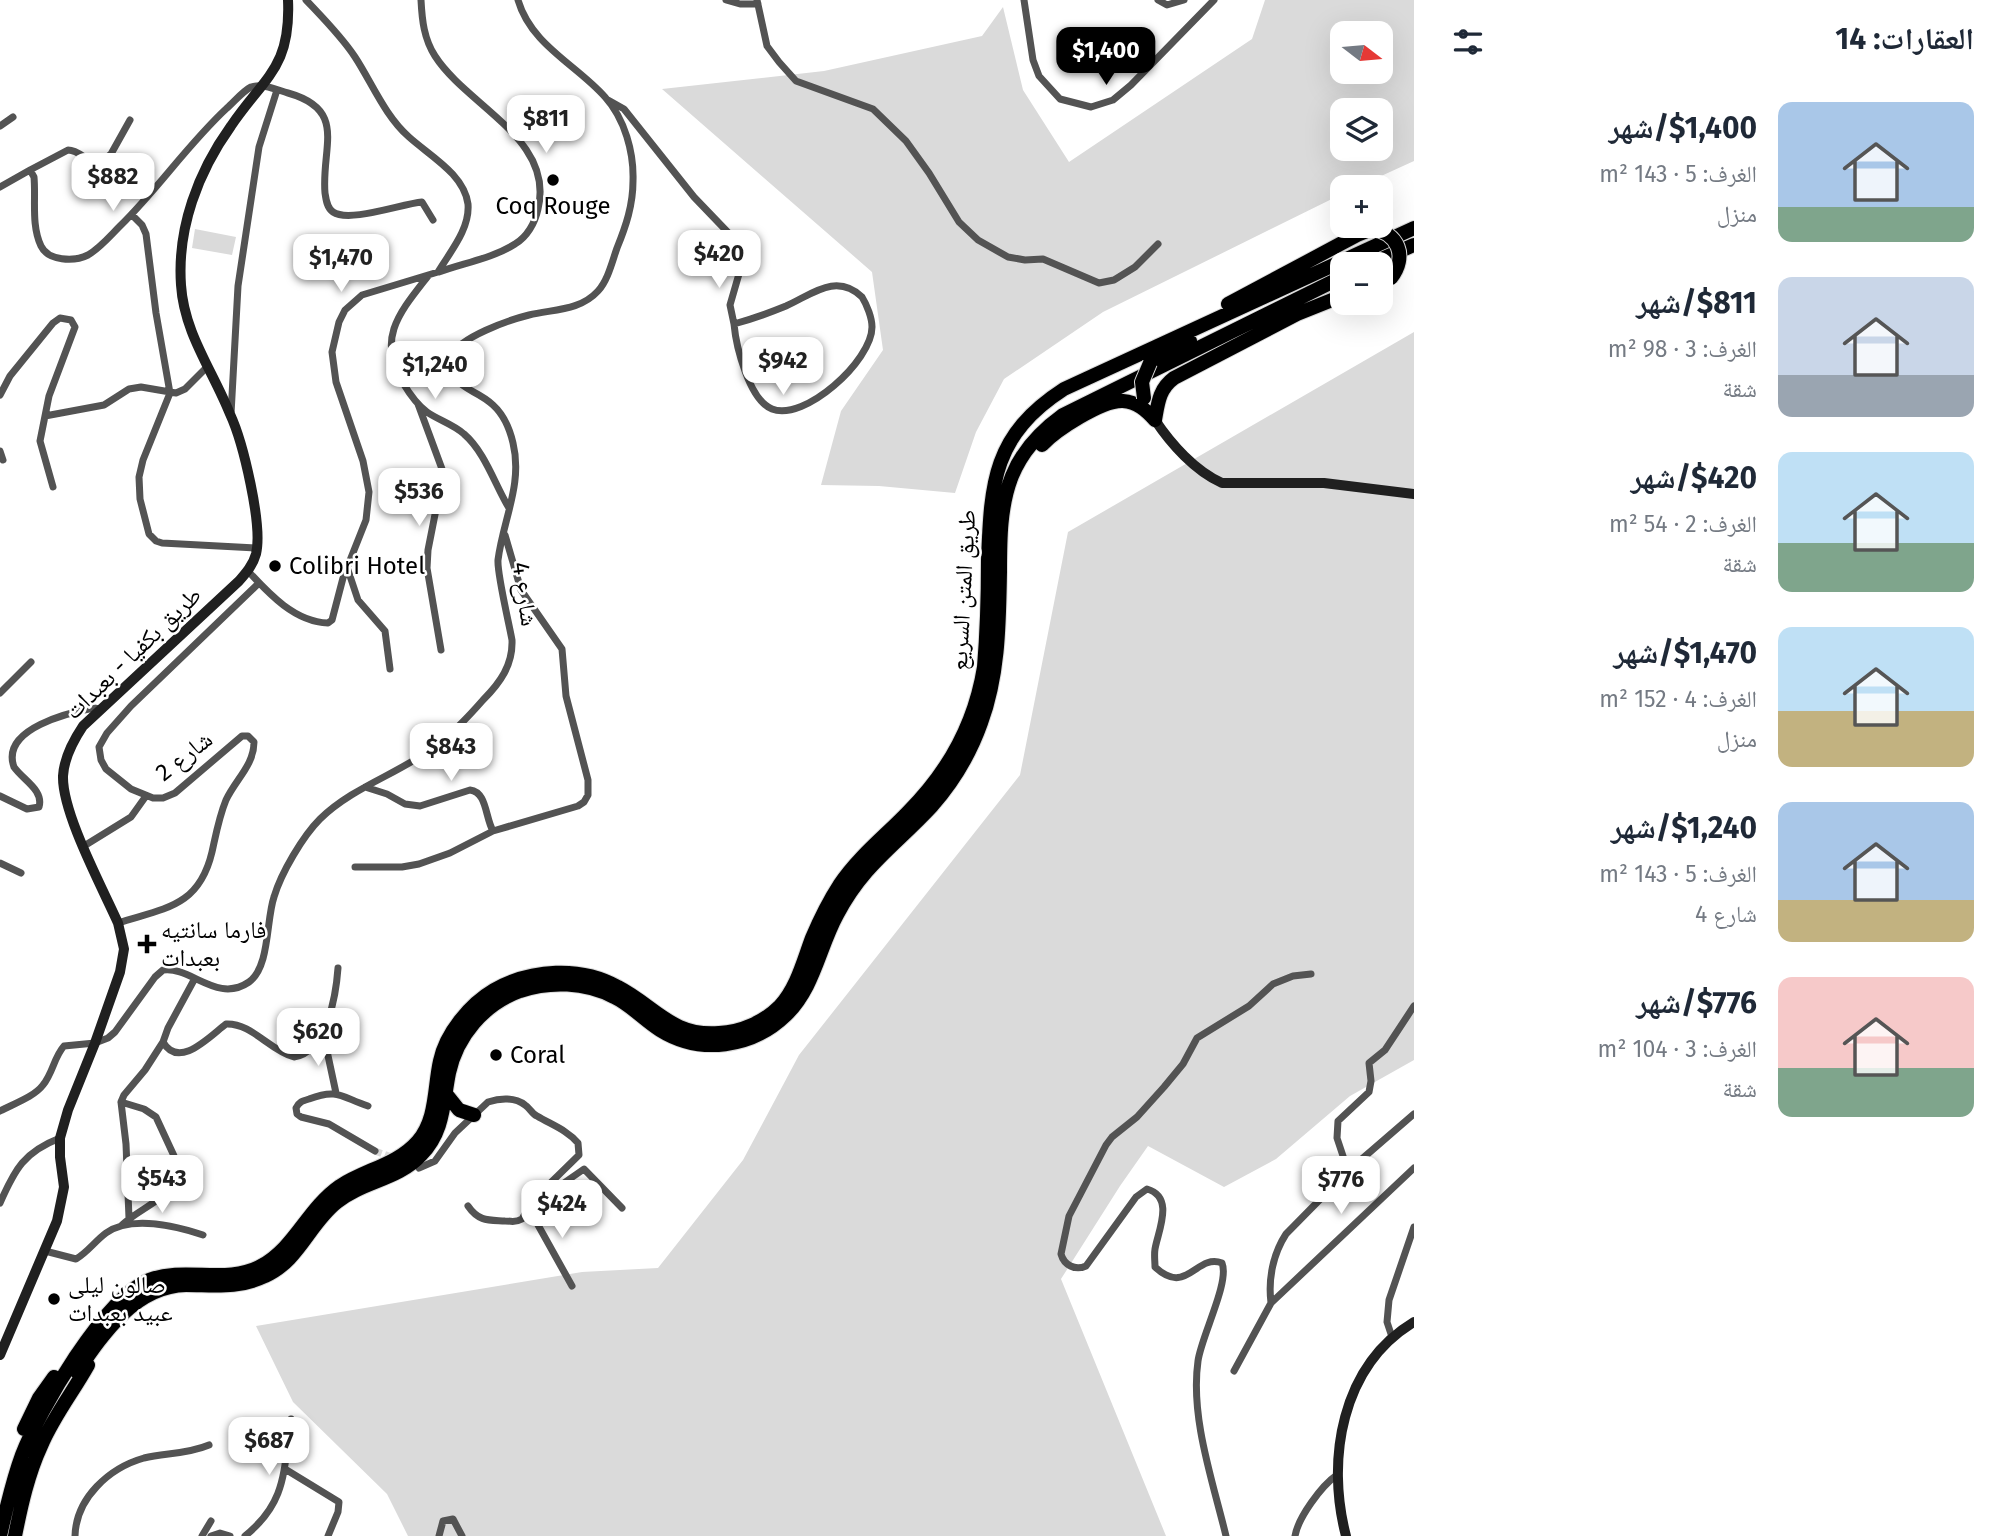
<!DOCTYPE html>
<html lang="ar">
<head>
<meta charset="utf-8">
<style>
	body { margin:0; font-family:"Fira Sans","Noto Naskh Arabic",sans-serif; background:#f2f2f3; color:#1f2937; direction:rtl; height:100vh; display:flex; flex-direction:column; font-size:26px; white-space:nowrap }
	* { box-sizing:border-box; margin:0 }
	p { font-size:23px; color:#747a83 }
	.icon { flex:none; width:38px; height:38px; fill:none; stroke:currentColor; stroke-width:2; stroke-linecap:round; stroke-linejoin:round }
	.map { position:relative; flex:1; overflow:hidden; direction:ltr }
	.details { display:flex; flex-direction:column; background:#fff; width:595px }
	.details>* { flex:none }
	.needle { width:46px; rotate:106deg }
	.tools { position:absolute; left:1330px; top:21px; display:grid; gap:14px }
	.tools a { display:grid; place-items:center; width:63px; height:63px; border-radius:14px; background:#fff; box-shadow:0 7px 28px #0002; font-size:35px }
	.price { position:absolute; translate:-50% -60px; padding:0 16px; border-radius:14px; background:#fff; color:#222; font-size:23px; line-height:46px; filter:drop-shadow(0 2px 4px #0008) }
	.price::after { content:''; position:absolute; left:50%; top:42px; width:21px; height:16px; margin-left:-10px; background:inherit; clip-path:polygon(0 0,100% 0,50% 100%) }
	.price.current { background:#000; color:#fff }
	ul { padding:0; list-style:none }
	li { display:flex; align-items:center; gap:21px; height:175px; padding:0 35px }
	li span { display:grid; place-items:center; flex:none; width:196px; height:140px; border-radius:14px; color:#555 }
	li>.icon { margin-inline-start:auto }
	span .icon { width:84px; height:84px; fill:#fffc; stroke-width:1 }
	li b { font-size:30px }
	h2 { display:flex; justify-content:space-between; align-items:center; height:84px; padding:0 35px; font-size:30px }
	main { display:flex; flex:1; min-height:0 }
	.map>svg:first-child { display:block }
</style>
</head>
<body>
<main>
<section class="details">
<h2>العقارات: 14<svg class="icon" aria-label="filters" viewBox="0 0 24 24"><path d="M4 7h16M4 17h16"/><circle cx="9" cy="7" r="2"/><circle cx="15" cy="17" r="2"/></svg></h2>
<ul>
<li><span style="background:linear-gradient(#a9c7e8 75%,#7fa58c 0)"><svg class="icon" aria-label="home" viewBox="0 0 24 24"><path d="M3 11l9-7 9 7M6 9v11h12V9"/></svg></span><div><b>$1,400/شهر</b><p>الغرف: 5 · 143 m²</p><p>منزل</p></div></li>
<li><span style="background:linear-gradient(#c9d6e8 70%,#9aa5b1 0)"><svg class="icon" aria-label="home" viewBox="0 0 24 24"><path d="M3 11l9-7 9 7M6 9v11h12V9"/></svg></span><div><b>$811/شهر</b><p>الغرف: 3 · 98 m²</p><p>شقة</p></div></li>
<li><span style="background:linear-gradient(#bfe0f5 65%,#7fa58c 0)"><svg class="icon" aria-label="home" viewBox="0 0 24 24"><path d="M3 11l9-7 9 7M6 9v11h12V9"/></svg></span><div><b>$420/شهر</b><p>الغرف: 2 · 54 m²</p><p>شقة</p></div></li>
<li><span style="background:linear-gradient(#bfe0f5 60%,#c2b280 0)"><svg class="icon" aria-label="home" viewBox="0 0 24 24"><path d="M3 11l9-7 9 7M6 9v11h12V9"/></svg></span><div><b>$1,470/شهر</b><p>الغرف: 4 · 152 m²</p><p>منزل</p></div></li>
<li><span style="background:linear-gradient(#a9c7e8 70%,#c2b280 0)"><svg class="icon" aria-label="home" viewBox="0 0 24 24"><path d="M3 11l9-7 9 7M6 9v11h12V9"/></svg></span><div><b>$1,240/شهر</b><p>الغرف: 5 · 143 m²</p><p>شارع 4</p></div></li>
<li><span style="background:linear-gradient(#f6c9c9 65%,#7fa58c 0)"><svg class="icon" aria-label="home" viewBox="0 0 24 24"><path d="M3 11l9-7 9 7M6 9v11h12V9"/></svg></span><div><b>$776/شهر</b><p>الغرف: 3 · 104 m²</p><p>شقة</p></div></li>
</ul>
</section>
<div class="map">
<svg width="1414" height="1536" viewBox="0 0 1414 1536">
	<rect width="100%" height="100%" fill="#fff"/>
	<!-- green -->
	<path fill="#dadada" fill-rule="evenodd" d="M1265 0H1414V161L1357 187H1342V194L1103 312 1004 379 976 432 955 493 879 486 821 485 841 411 883 350 872 272 662 89 824 71 982 36 1003 7 1023 90 1069 162 1252 39ZM1342 33H1381V72H1342ZM1342 110H1381V149H1342Z
		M195 229 236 237 232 255 192 248Z
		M1414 332V1060L1350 1096 1276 1159 1224 1187 1148 1146 1120 1186 1061 1279 1166 1536H408L387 1494 293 1402 256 1326 582 1272 658 1268 743 1160 799 1055 1020 775 1068 532Z"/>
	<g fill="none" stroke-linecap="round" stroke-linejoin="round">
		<!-- street-tunnel -->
		<path stroke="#d9d9d9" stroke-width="7" stroke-dasharray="7 3.5" stroke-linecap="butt" d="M375 1151 394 1158"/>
		<defs>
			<path id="highway" d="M1370 264 1414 245
				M1228 304 1357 235 1372 229
				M1150 363 1159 355 1190 341
				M1155 420C1158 403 1159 389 1174 378L1297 314 1342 296
				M1042 445C1056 430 1102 400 1123 401 1137 402 1146 410 1155 420
				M447 1095 459 1110 474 1115
				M77 1372C103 1334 135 1286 186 1285 214 1285 238 1289 265 1276 299 1261 309 1224 337 1202 363 1181 398 1180 421 1155 444 1132 443 1103 449 1073 457 1036 484 1004 520 991 550 981 585 982 614 997 631 1005 644 1020 660 1030 700 1055 752 1048 786 1015 814 988 819 948 837 915 863 865 896 845 932 806 953 782 970 754 981 723 999 674 999 623 1000 572 1000 540 1000 506 1012 476 1022 451 1041 431 1063 415L1342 277
				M24 1429 39 1398 54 1377
				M0 1536C6 1509 12 1482 22 1455 39 1410 105 1297 149 1280 186 1266 226 1285 261 1266 295 1248 307 1209 340 1186 366 1169 397 1165 418 1141 437 1119 434 1087 440 1061 446 1033 470 1004 494 990 531 969 581 966 618 987 655 1006 672 1037 719 1033 741 1032 764 1022 780 1006 797 987 803 962 812 938 820 919 829 901 840 884 859 856 885 836 908 812 948 772 975 723 984 667 987 631 988 595 988 560 991 482 993 435 1064 389L1414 228
				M15 1536C21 1506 28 1474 41 1446 53 1417 73 1392 88 1365"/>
		</defs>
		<!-- highway casing -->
		<use href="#highway" stroke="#dbdbdb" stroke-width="16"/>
		<!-- street -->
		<path stroke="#535353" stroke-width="7" d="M421 0C422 20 424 39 435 56 467 106 555 139 538 209 535 223 527 237 515 244 493 258 464 263 439 272
			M726 0 740 4H758
			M757 0 767 46 779 62 796 81 873 109 906 141 929 173 959 222 978 240 1008 257 1025 260 1043 259 1099 283 1114 280 1135 267 1158 244
			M1024 0 1033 60 1039 76 1060 99 1091 107 1113 100 1131 85 1214 0
			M1158 0 1167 5 1184 0
			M608 100 624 109 694 197 741 246 743 260 730 305 734 324C752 319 769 313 786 306 811 295 836 272 862 297 867 305 872 318 872 327 872 361 804 422 772 409 749 400 736 346 734 324
			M0 126 13 117
			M30 170 68 150C80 150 86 162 99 164L111 154 130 120
			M0 187 30 170 34 177C36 199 31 225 41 246 48 261 74 262 88 255 100 248 110 236 120 226 158 189 188 144 227 108 234 102 243 91 251 87 263 83 277 90 288 93 348 110 321 147 325 193 326 200 327 208 333 212 349 223 401 204 422 202L433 220
			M132 215 142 225 146 234 156 313 170 393 143 460 139 477 140 499 149 534 156 541 162 543 256 548
			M428 276C400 312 376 338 403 383 409 393 416 404 427 412 438 420 453 424 464 434 485 452 495 485 509 508
			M0 395 10 376 53 323 60 318 71 320 75 327 49 396 45 416
			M418 404 442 469 441 484 428 550 427 568 441 650
			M231 414 238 286 259 147 277 90
			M0 451 3 460
			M53 487 40 441 45 416 104 405 129 389 141 387 176 393 185 389 206 368
			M347 567 358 600 385 631 390 669
			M248 571C269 594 295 622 328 623L332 620 343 578 366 520 369 492 363 461 336 382 332 352 339 322 345 310 362 295 438 272C450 252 470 229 468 204 464 174 430 156 409 137 385 116 372 83 355 57 342 37 323 18 306 0
			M0 693 31 662
			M365 787 387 794 405 804 420 806 470 790C487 792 485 817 493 831
			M0 796 27 809 39 807C44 790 23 780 14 767 0 728 72 712 94 708L100 709
			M84 846 131 817 146 796
			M0 863 21 873
			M355 867H402L419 864 450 853 493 831 578 806 584 802 588 795V780L566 696 562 649 521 590 505 535
			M118 923C165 908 199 907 212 852 216 834 219 817 226 800 236 779 254 765 254 742L248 736H242L175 793 163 798H153L131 789 106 769 101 760 99 747 107 733 131 706 259 583
			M194 980 168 1028 163 1042C179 1070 210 1036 226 1024 252 1023 269 1050 294 1057 327 1052 336 995 338 968
			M319 1037 327 1051 336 1093
			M121 1102 144 1109 156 1117 181 1171C177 1195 138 1209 122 1225
			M368 1106C341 1097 338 1088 309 1099 302 1101 299 1102 296 1108L297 1114 301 1117 329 1124 375 1151
			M0 1111C13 1104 34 1097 43 1085 53 1073 54 1057 64 1046L95 1043 108 1038 115 1032 155 977 163 970C191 966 217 1004 249 982 270 967 266 920 274 897 281 873 303 836 320 819 354 786 401 773 437 745 454 732 469 716 483 700 500 683 513 665 512 640 509 623 497 574 498 560 503 520 523 484 513 443 510 430 504 415 493 405 473 386 450 391 451 356 460 337 509 320 529 315 553 309 580 311 598 291 608 280 612 262 617 248 626 226 633 205 633 181 634 153 625 119 605 97 577 65 531 45 518 0
			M1414 1114 1348 1171 1286 1234C1273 1254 1268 1279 1271 1303L1414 1168
			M419 1168 435 1161 455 1133 488 1102C500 1098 515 1097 525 1105 530 1108 532 1114 537 1116 552 1125 567 1130 578 1143L579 1155 533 1200 522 1219C515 1223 513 1221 505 1221 489 1220 479 1222 468 1206
			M1348 1171 1337 1138 1338 1121 1369 1092 1371 1081 1369 1063 1385 1050 1414 1006
			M548 1186 561 1185 584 1169 622 1208
			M536 1198 534 1215 538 1225 572 1286
			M0 1203C15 1169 24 1152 60 1138
			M129 1218 126 1144 121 1102 124 1095 145 1070 163 1042
			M45 1251 76 1259C88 1252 95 1241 106 1233 131 1215 176 1226 203 1235
			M1392 1337 1387 1322 1389 1300 1414 1227
			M1234 1371 1271 1303
			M285 1469 339 1502 338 1512 328 1536
			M75 1536C76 1498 109 1468 144 1458 166 1453 188 1454 209 1445
			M202 1536 211 1521
			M211 1536 220 1533 230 1536
			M245 1536C288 1501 283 1470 291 1419
			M439 1536 443 1521 453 1519 462 1536
			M1226 1536C1213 1482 1190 1417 1198 1361 1201 1337 1230 1282 1222 1263 1196 1253 1187 1297 1155 1267 1155 1261 1154 1255 1155 1249 1158 1231 1175 1197 1147 1189L1136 1197 1086 1266C1075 1271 1064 1265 1061 1254L1069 1216 1106 1145 1112 1137 1137 1117 1164 1087 1183 1064 1197 1038 1249 1006 1273 984 1293 976 1311 974
			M1295 1536C1298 1518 1321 1486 1337 1475"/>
		<!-- secondary -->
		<path stroke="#202020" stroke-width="10" d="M1155 420C1171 444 1195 471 1222 483H1324L1414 494
			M0 1355 57 1221 64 1187 60 1157V1138L68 1110 95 1043 120 972 124 949 118 923C102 887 62 813 63 776 64 758 73 741 83 726L239 581C246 573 253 565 256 554 263 525 243 442 230 414 213 371 184 333 181 285 177 228 198 172 231 126 265 76 291 68 288 0
			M1346 1536C1326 1460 1341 1366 1414 1322"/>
		<!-- highway -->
		<use href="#highway" stroke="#000" stroke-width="14"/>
		<defs>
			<path id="highway-bridge" d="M1372 229C1398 232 1408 257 1391 278
				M1144 398 1142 382 1150 363"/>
		</defs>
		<!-- highway-bridge casing -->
		<use href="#highway-bridge" stroke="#dbdbdb" stroke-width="16" stroke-linecap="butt"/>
		<!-- highway-bridge -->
		<use href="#highway-bridge" stroke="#000" stroke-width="14"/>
	</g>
	<!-- markers -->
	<g fill="#000" stroke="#fff" stroke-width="2.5">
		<circle cx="553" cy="180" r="7"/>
		<circle cx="275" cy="566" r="7"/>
		<path d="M143.5 933.5h7v7h7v7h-7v7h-7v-7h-7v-7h7z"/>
		<circle cx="496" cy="1055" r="7"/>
		<circle cx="54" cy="1299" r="7"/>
	</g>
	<g text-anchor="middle" stroke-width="5" stroke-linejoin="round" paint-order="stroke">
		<!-- poi labels -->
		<g font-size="24" fill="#000" stroke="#fff" text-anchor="start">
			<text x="553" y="214" text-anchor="middle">Coq Rouge</text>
			<text x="289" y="574">Colibri Hotel</text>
			<text x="161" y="938">فارما سانتيه<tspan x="161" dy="28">بعبدات</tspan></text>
			<text x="510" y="1063">Coral</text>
			<text x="68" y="1293">صالون ليلى<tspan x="68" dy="28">عبيد بعبدات</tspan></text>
		</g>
		<!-- street labels -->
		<g font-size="24" fill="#000" stroke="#fff">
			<text transform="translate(963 590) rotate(-87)" y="8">طريق المتن السريع</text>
			<text transform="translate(525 594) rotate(82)" y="8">شارع 4</text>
			<text transform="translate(133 653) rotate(-44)" y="8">طريق بكفيا - بعبدات</text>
			<text transform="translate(184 756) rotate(-38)" y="8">شارع 2</text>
		</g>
	</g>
</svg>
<div class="tools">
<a><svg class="needle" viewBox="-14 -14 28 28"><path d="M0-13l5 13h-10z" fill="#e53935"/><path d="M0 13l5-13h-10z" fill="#747a83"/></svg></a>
<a><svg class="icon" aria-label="layers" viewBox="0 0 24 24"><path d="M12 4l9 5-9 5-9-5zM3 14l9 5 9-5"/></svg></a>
<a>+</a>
<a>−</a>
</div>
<b class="price current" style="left:1106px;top:87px">$1,400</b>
<b class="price" style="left:546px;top:155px">$811</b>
<b class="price" style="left:113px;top:213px">$882</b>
<b class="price" style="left:719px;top:290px">$420</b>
<b class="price" style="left:341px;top:294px">$1,470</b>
<b class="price" style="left:783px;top:397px">$942</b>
<b class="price" style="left:435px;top:401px">$1,240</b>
<b class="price" style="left:419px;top:528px">$536</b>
<b class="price" style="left:451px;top:783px">$843</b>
<b class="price" style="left:318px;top:1068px">$620</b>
<b class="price" style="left:162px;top:1215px">$543</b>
<b class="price" style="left:1341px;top:1216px">$776</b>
<b class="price" style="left:562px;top:1240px">$424</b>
<b class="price" style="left:269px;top:1477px">$687</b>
</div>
</main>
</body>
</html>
